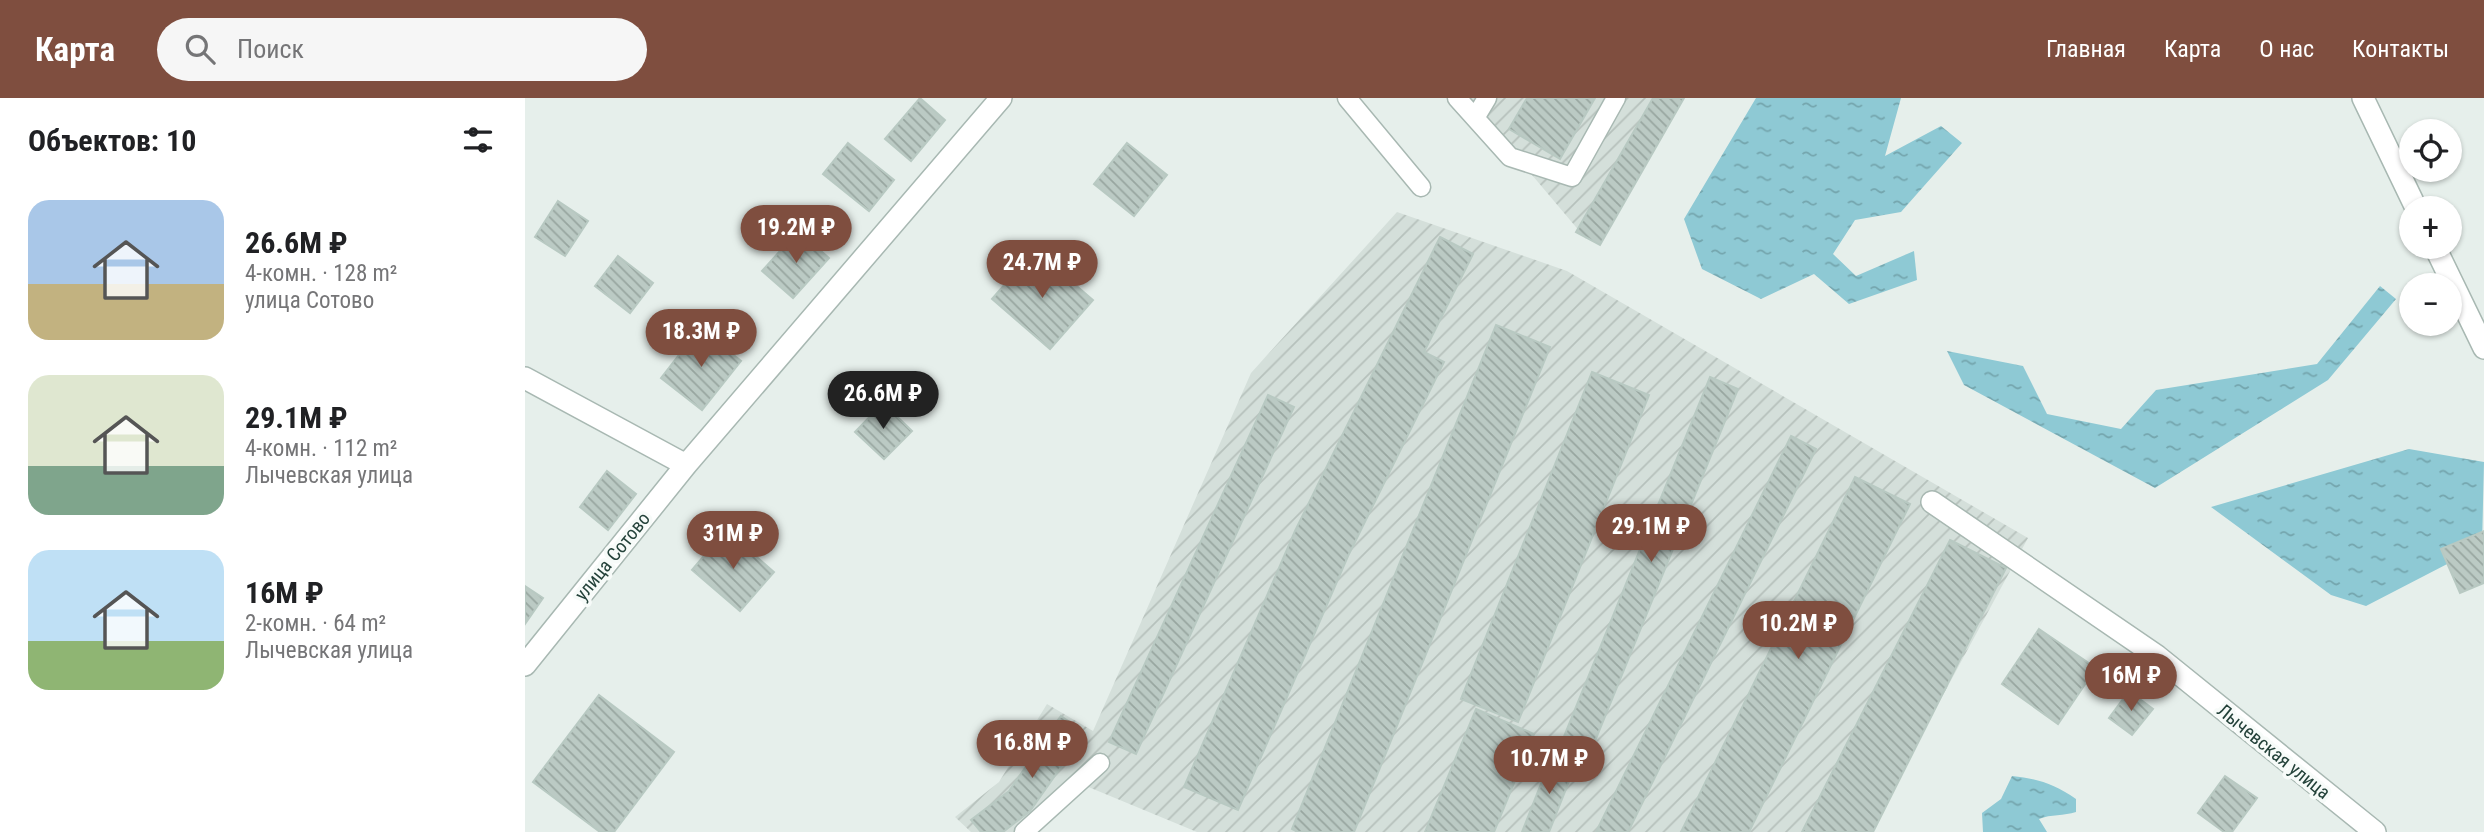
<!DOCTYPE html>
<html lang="ru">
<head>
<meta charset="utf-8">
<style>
	body { margin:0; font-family:"Roboto Condensed",sans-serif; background:#f6f6f6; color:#202124; height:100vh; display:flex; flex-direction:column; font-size:26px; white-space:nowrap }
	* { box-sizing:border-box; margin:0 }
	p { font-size:23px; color:#757577 }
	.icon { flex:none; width:38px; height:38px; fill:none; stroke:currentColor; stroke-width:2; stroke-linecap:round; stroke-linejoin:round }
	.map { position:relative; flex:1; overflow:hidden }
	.sheet { display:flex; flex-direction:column; background:#fff; width:525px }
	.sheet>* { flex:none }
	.controls { position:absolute; left:1874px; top:21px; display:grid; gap:14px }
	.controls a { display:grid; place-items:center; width:63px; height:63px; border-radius:50%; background:#fff; box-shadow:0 2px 5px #0004; font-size:35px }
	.price { position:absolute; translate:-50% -60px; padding:0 16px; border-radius:24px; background:#7f4e3f; color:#fff; font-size:23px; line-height:46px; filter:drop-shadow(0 2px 4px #0008) }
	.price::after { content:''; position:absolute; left:50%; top:42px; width:21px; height:16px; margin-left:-10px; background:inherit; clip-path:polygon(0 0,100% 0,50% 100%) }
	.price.selected { background:#222; color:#fff }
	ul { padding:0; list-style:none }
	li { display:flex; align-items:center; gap:21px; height:175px; padding:0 28px }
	li span { display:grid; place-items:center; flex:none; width:196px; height:140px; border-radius:21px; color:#555 }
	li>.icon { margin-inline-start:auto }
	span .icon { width:84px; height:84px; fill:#fffc; stroke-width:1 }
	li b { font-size:30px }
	h2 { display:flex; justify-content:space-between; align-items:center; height:84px; padding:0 28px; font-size:30px }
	header { display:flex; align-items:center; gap:42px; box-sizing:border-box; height:98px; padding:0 35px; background:#7f4e3f; color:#fff }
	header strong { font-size:33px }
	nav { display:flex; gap:38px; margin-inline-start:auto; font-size:24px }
	.search { width:490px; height:63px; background:#f6f6f6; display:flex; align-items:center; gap:18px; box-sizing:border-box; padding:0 24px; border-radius:38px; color:#757577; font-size:26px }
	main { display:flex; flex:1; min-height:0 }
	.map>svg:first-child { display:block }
</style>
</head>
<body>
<header>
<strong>Карта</strong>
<div class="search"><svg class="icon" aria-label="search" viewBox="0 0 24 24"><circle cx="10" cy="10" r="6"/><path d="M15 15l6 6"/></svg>Поиск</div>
<nav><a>Главная</a><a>Карта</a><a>О нас</a><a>Контакты</a></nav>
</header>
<main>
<section class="sheet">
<h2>Объектов: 10<svg class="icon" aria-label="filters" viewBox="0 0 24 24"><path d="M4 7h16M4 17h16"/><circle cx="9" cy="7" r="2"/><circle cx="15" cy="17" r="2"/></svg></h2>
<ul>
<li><span style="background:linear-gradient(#a9c7e8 60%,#c2b280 0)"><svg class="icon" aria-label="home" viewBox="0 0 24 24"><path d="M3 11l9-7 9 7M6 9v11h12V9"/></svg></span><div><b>26.6M ₽</b><p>4-комн. · 128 m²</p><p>улица Сотово</p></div></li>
<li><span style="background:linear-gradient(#dfe7d0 65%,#7fa58c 0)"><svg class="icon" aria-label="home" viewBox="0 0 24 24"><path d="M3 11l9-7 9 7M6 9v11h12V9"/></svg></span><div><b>29.1M ₽</b><p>4-комн. · 112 m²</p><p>Лычевская улица</p></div></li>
<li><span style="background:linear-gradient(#bfe0f5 65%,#8fb573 0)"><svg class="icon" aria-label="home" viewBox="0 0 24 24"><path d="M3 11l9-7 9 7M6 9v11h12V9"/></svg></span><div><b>16M ₽</b><p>2-комн. · 64 m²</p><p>Лычевская улица</p></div></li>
</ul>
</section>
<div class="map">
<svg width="1959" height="734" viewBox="0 0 1959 734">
	<defs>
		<pattern id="industrial-furrows" width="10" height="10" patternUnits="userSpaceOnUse" patternTransform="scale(1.75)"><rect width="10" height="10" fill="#d4dfda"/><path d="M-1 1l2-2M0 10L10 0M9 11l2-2" fill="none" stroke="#b6c1bc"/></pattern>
		<pattern id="water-ripples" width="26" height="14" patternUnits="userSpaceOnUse" patternTransform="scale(1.75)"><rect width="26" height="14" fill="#8ec9d4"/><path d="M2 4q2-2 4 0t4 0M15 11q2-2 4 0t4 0" fill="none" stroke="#74a5ad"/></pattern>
		<pattern id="building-back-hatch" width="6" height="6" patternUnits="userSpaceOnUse" patternTransform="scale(1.75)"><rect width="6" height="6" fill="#bbcac4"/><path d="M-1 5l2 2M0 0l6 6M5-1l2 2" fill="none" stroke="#98a6a0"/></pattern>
	</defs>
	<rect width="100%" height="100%" fill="#e6efeb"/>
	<!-- industrial -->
	<path fill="url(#industrial-furrows)" d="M942 0H1141L1061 141Z
		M872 114 1042 173 1503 440 1344 734H672L561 688 512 734H446L430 719 474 684 522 606 568 633 726 275Z"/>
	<!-- water -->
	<path fill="url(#water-ripples)" d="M1231 0H1376L1360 58 1416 28 1437 45 1376 114 1330 122 1308 156 1331 178 1389 153 1392 182 1324 206 1289 176 1236 201 1177 171 1159 121Z
		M1855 188 1871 201 1803 282 1630 390 1439 287 1422 253 1498 268 1522 316 1596 331 1631 292 1792 266Z
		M1884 351 1959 364 1957 448 1841 508 1806 497 1686 409Z
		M1487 678C1514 681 1529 686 1551 701V714C1539 718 1526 716 1514 721L1522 734H1458L1457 715 1476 701Z"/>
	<!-- building -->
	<path fill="url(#building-back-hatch)" stroke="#b8c9c2" stroke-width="2" d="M395 0 420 22 386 63 360 41Z
		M1002 0H1070L1035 61 984 31Z
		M1128 0H1159L1075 147 1051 134Z
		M323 45 369 82 344 113 298 76Z
		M602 45 642 77 609 118 569 86Z
		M33 103 63 123 40 158 10 139Z
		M273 133 304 160 268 200 237 173Z
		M915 139 948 156 899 254 919 264 823 458 713 712 659 689 770 433Z
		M510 152 568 202 525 251 467 201Z
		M93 158 128 185 105 215 70 188Z
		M971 227 1025 249 829 734H773L767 731Z
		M175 230 216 263 177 312 136 280Z
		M1067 274 1124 297 993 624 936 601Z
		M1185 279 1213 291 1066 653 1038 641Z
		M743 297 769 309 611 656 584 644Z
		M358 305 387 333 359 361 330 334Z
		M1266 338 1291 351 1103 734H1071Z
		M82 373 111 396 83 432 55 409Z
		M1330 379 1385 406 1224 734H1156Z
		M201 432 249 474 215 513 167 472Z
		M1959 433V485L1935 495 1916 451Z
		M1425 442 1481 470 1348 734H1277Z
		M0 488 18 500 0 526Z
		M1514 531 1571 570 1533 626 1477 586Z
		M1604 593 1628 611 1607 637 1584 620Z
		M74 597 149 654 89 734H75L8 684Z
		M951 611 1009 636 969 734H900Z
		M536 618 560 635 505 713 478 734H456L446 722 484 693Z
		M1027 658 1050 668 1024 734H997Z
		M1700 678 1732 700 1707 734H1699L1673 715Z"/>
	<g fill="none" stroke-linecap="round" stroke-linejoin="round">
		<defs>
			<path id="service" d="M822 0 896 89
				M932 0 985 59 1047 79 1091 0
				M950 20 962 0
				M499 734 575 665"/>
			<path id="minor" d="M1838 0 1891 110
				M1910 149 1959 250
				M0 280 161 367
				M1407 404 1632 558 1850 734
				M0 567 161 367 476 0"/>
		</defs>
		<!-- service casing -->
		<use href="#service" stroke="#a8b8b2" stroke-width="21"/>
		<!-- minor casing -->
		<use href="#minor" stroke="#a8b8b2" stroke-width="24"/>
		<!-- service -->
		<use href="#service" stroke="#fff" stroke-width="18"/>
		<!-- minor -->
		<use href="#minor" stroke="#fff" stroke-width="21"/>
	</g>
	<g text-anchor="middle" stroke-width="7" stroke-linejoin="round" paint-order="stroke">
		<!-- street labels -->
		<g font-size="19" fill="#24423a" stroke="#f7fbf9">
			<text transform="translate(87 458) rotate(-51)" y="7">улица Сотово</text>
			<text transform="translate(1749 653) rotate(39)" y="7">Лычевская улица</text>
		</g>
	</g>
</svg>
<div class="controls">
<a><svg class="icon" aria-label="locate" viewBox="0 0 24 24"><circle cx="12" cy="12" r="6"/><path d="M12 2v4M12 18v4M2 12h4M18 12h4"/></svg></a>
<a>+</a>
<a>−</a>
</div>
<b class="price" style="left:271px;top:167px">19.2M ₽</b>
<b class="price" style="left:517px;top:202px">24.7M ₽</b>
<b class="price" style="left:176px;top:271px">18.3M ₽</b>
<b class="price selected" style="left:358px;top:333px">26.6M ₽</b>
<b class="price" style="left:1126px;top:466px">29.1M ₽</b>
<b class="price" style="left:208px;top:473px">31M ₽</b>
<b class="price" style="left:1273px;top:563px">10.2M ₽</b>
<b class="price" style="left:1606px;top:615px">16M ₽</b>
<b class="price" style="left:507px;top:682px">16.8M ₽</b>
<b class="price" style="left:1024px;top:698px">10.7M ₽</b>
</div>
</main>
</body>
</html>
